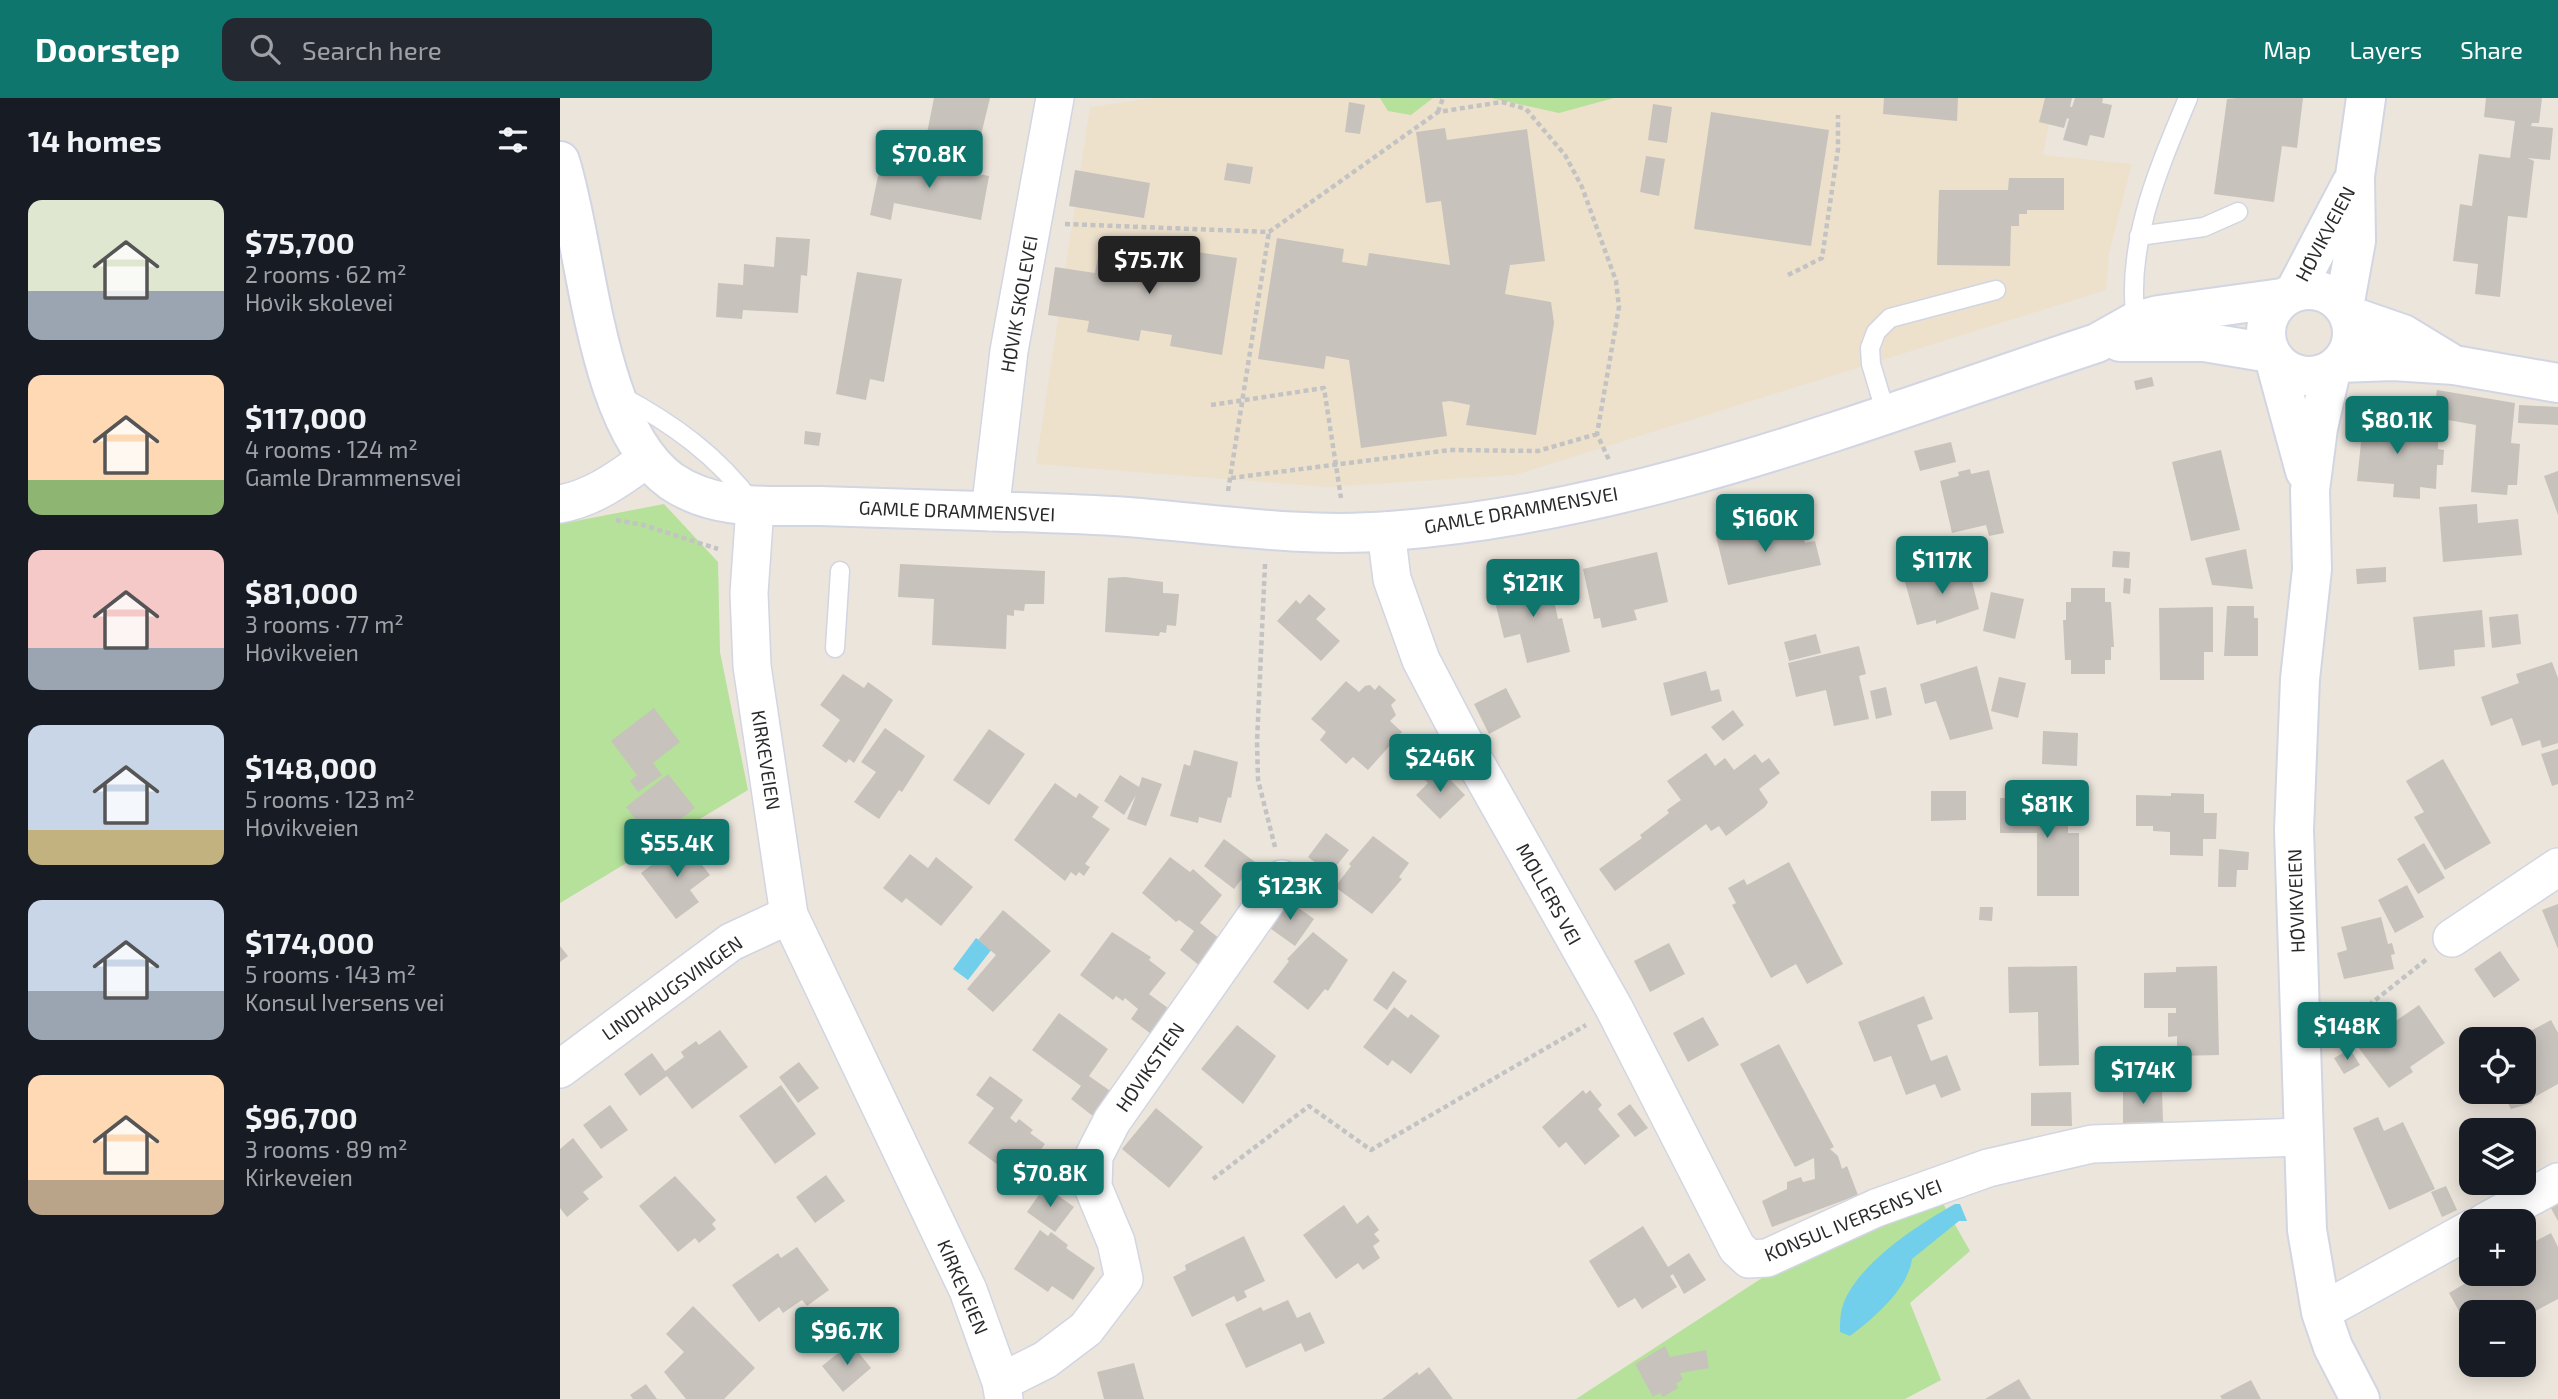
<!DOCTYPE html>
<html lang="en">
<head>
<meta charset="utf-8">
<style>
	body { margin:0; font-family:"Exo 2",sans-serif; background:#242831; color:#f1f3f6; height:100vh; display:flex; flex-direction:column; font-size:26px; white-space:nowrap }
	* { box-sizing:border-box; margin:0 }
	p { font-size:23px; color:#9ea1a6 }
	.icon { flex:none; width:38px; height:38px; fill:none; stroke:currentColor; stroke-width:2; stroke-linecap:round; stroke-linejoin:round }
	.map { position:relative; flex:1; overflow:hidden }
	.side { display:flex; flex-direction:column; background:#171b24; width:560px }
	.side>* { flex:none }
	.controls { position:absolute; left:1899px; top:929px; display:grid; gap:14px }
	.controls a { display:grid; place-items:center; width:77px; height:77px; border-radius:14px; background:#171b24; box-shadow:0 4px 18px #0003; font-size:35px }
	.price { position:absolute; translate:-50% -60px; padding:0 16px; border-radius:7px; background:#0f766e; color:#fff; font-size:23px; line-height:46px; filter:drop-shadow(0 2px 4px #0008) }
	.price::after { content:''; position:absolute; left:50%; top:42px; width:21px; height:16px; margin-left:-10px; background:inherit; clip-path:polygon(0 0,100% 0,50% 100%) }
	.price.active { background:#222; color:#fff }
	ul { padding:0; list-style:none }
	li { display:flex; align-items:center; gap:21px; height:175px; padding:0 28px }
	li span { display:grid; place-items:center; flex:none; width:196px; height:140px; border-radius:14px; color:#555 }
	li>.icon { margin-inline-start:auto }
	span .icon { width:84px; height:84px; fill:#fffc; stroke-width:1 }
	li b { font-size:30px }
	h2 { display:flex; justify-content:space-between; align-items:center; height:84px; padding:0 28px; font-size:30px }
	header { display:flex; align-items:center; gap:42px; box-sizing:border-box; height:98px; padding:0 35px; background:#0f766e; color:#fff }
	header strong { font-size:33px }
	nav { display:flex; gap:38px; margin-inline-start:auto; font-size:24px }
	.search { width:490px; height:63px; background:#242831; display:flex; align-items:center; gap:18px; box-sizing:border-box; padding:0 24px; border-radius:14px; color:#9ea1a6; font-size:26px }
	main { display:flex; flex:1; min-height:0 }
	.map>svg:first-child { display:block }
</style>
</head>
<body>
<header>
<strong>Doorstep</strong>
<div class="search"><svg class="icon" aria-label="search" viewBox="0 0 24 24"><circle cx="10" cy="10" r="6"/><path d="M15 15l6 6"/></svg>Search here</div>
<nav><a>Map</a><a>Layers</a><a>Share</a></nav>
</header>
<main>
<section class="side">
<h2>14 homes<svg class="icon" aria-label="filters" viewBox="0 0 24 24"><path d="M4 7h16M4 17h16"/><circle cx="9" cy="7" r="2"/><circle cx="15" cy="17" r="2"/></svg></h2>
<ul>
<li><span style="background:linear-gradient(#dfe7d0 65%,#9aa5b1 0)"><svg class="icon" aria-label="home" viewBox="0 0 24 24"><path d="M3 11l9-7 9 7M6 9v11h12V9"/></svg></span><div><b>$75,700</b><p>2 rooms · 62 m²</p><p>Høvik skolevei</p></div></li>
<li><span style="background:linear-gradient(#ffd9b3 75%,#8fb573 0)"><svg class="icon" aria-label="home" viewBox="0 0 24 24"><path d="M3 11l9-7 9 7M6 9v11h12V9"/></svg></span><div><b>$117,000</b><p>4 rooms · 124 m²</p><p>Gamle Drammensvei</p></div></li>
<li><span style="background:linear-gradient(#f6c9c9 70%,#9aa5b1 0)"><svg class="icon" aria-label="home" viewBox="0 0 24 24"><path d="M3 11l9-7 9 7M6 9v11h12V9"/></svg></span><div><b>$81,000</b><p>3 rooms · 77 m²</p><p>Høvikveien</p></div></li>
<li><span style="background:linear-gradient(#c9d6e8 75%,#c2b280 0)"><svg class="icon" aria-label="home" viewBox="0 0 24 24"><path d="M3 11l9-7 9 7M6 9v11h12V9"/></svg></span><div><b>$148,000</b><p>5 rooms · 123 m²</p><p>Høvikveien</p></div></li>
<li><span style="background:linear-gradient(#c9d6e8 65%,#9aa5b1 0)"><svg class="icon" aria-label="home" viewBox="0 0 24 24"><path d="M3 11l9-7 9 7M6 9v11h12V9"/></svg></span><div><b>$174,000</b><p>5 rooms · 143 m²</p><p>Konsul Iversens vei</p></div></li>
<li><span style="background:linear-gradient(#ffd9b3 75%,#b9a48a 0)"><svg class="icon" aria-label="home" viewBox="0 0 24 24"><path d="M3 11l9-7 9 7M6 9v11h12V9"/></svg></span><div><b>$96,700</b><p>3 rooms · 89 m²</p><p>Kirkeveien</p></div></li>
</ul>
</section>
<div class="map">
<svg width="1998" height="1301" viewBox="0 0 1998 1301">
	<rect width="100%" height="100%" fill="#ece5dc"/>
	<!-- education -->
	<path fill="#ede1cc" d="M594 0H1494L1483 57 1572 66 1549 155 1546 192 955 377 767 389 476 366 530 9Z"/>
	<!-- green -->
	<path fill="#b5e19a" d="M820 0H873L851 17 828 13Z
		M931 0H1054L999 15Z
		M104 406 158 464 160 554 188 692 0 805V426Z
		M1365 1074 1410 1153 1350 1205 1381 1282 1345 1301H1016Z"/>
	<!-- water -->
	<path fill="#72cfeb" d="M416 840 432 851 408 882 393 871Z
		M1395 1106H1400L1407 1123H1399L1352 1161C1348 1191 1314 1220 1290 1238L1280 1234C1280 1226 1280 1215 1283 1207 1297 1166 1359 1126 1395 1106Z"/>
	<!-- building -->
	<path fill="#c7c2bc" d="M374 0H430L420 41 386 33 381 54 364 50Z
		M1324 0H1398L1397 23 1323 16Z
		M1485 0H1512L1510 9H1512L1515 0H1543L1542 5 1552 7 1544 40 1530 37 1527 48 1503 42 1509 21 1507 20 1504 30 1479 24Z
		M1677 0H1743L1737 50 1722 48 1714 104 1654 96 1667 1Z
		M1926 0H1982L1979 25H1972L1971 28 1993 30 1990 62 1967 60 1974 63 1967 120 1948 118 1940 199 1915 196 1918 166 1893 163 1900 106 1912 108 1919 56 1950 60 1955 23 1924 19Z
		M789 4 805 7 800 36 785 34Z
		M1093 6 1112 9 1107 45 1088 42Z
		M1151 14 1269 32 1251 148 1134 131Z
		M885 30 887 42 967 31 985 163 950 167 945 196 991 204 994 225 976 337 906 327 910 307 890 303 882 304 887 338 801 350 789 262 766 258 764 271 698 261 717 140 784 151 782 164 807 168 809 155 890 167 881 103 866 105 856 34Z
		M1086 58 1105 61 1099 98 1080 94Z
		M321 63 356 69 357 63 429 78 421 122 334 105 331 122 310 117Z
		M667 65 693 69 690 86 664 82Z
		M515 72 590 85 584 120 509 108Z
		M1449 80H1504V112H1467V116H1459V128H1451L1450 168 1377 167 1379 92H1448Z
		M216 139 250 141 247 178 241 177 238 215 183 212 182 221 156 219 158 185 183 187 184 166 214 169Z
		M541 141 597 150 593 173 618 177 623 152 677 160 662 257 610 248 612 237 581 232 579 243 527 234 529 223 488 217 495 169 535 175Z
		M297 174 342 181 324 284 310 281 306 302 276 296Z
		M1592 279 1594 288 1576 292 1574 283Z
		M1877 292 1955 305 1951 345 1960 346 1957 387H1948L1947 397 1911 394 1916 327 1872 319Z
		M1959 307 1998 309V327L1958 325Z
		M1804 316 1853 319 1851 343 1878 344V351L1884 352 1883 367H1877L1876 391 1860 389V401L1833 399 1834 386 1797 383Z
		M245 333 261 335 259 348 244 346Z
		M1391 344 1396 364 1360 373 1354 353Z
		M1661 352 1680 432 1631 443 1612 364Z
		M1410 371 1411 376 1429 372 1444 435 1429 438 1426 427 1392 435 1380 383 1399 378 1398 374Z
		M1998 373V417L1984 378Z
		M1917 406 1918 425 1958 421 1962 457 1883 464 1879 409Z
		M1240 426 1245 445 1255 443 1261 467 1168 487 1155 434 1179 429 1181 440Z
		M1686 451 1693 491 1652 487 1645 460Z
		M1553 453 1570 454 1569 470 1552 469Z
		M1097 454 1108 504 1074 512 1077 522 1042 530 1040 520 1034 521 1023 471Z
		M340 466 485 473 484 506H465L464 513 454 512V518L447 517 446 551 372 547 374 501 338 499Z
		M1408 468 1419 511 1376 526V522L1357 527 1345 484Z
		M1826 469V484L1797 486 1796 471Z
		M565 479 603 484V495L619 496 616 528 607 527 606 535 600 534 599 538 545 534 548 480Z
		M966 479 969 488 989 483 991 491 997 489 1000 502 994 503 998 521 1002 520 1010 554 967 565 960 536 944 540 933 496 953 491 951 482Z
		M1564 480 1571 481 1570 496 1563 495Z
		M1511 490H1545V504H1551L1554 549H1551V562H1545V576H1511V562H1505L1503 522H1506V504H1511Z
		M1431 494 1464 501 1455 541 1423 533Z
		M749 496 766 511 756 521 780 543 761 563 717 523 736 502 740 506Z
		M1667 508H1694V520H1698V558H1664Z
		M1653 509V554H1644V582H1600L1599 510Z
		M1922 512 1925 549 1894 552 1895 568 1859 572 1853 519Z
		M1958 516 1961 546 1932 550 1929 519Z
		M1256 536 1261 555 1229 563 1224 544Z
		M1299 548 1306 576 1299 578 1309 621 1274 628 1266 592 1236 599 1228 565Z
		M1992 564 1998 580V645L1982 650 1980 642 1962 648 1952 620 1931 628 1921 599 1959 585 1956 576Z
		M1417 568 1433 631 1390 642 1376 603 1365 606 1360 586Z
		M1146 573 1151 593 1159 591 1162 603 1111 618 1103 585Z
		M283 576 304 590 308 584 333 602 294 665 289 661 286 665 262 648 280 622 260 607Z
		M1439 579 1466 585 1458 620 1431 613Z
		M786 583 799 594 805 588 810 587 815 592 819 587 836 602 831 607 836 617 830 623 842 634 808 672 793 659 786 666 760 642 766 634 751 621Z
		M1326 589 1332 617 1316 621 1310 593Z
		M946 590 961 619 929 636 914 606Z
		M94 610 120 644 93 665 102 677 78 694 70 683 77 677 51 643Z
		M1173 612 1184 627 1163 643 1151 629Z
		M325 630 365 658 342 694 339 692 319 721 294 704 316 674 301 664Z
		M429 631 465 656 429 707 393 682Z
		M1483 633 1518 635 1517 668 1482 666Z
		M1998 651V686L1992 688 1981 656Z
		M634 652 678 664 671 700 668 699 661 725 639 719 638 725 610 718 624 666 630 668Z
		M1146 655 1155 668 1165 660 1174 672 1195 656 1202 665 1209 660 1220 675 1199 691 1208 704 1205 709 1166 738 1159 728 1151 733 1146 726 1055 793 1039 771 1082 740 1080 737 1109 715 1107 712 1121 702 1107 683Z
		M1883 661 1931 745 1885 772 1854 719 1864 714 1846 683Z
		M881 672 905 697 880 721 856 697 868 685 865 682 873 674 877 677Z
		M108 676 135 710 108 731 116 742 95 759 86 748 93 743 66 709Z
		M560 677 579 689 582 679 602 686 586 728 567 721 576 697 564 717 544 703Z
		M495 685 516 700 519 695 539 709 532 719 550 731 525 766 530 769 524 778 519 774 516 778 511 774 505 783 454 742Z
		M1371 693H1406V722L1371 723Z
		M1478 694H1508V735H1519V798H1477V735H1440V700H1478Z
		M1611 695 1644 696V715H1657L1656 741H1643V758L1610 757V734L1593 733V728H1576V697L1611 698Z
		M766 735 789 752 770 776 748 759Z
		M813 738 849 765 839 779 842 781 812 816 775 789 791 768 789 766Z
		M664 741 695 764 674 791 644 768Z
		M123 743 150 777 130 792 139 804 116 821 81 775Z
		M1864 745 1885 780 1858 796 1837 761Z
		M1659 751 1689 754 1688 772H1677L1676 789H1658Z
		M350 756 368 770 376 759 413 789 381 828 346 800 342 805 323 790Z
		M610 759 630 774 633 771 662 797 640 825 665 845 645 872 620 852 634 833 619 822 616 824 582 795Z
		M1229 764 1283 866 1247 886 1236 866 1211 880 1172 807 1176 805 1168 790 1184 781 1187 787Z
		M1847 787 1864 819 1835 835 1818 802Z
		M726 801 754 821 735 848 707 828Z
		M1998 806V851L1982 812Z
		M1420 809H1433L1432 823 1419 822Z
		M443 812 491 853 433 914 407 891 436 857 418 842Z
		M1821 819 1828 846 1832 845 1835 856 1831 857 1834 871 1784 881 1777 855 1787 852 1781 829Z
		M552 834 591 859 589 862 606 875 589 896 616 916 598 941 571 921 578 911 565 900 563 903 556 898 553 902 520 877Z
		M753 834 788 862 768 893 765 891 748 912 713 884 729 863 727 861Z
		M1109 845 1125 876 1090 894 1074 863Z
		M0 848 8 858 0 864Z
		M1940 853 1960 882 1934 900 1914 871Z
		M1517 868 1519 967 1479 968 1478 914 1449 915 1448 869Z
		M1657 868 1659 957 1617 958V938L1608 939V915H1616V910H1584V875L1616 874V869Z
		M833 873 847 883 827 912 813 902Z
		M1364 898 1373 921 1357 927 1371 963 1387 957 1401 992 1381 1000 1375 986 1346 997 1331 958 1314 964 1298 924Z
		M1859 907 1885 945 1850 969 1853 974 1829 990 1798 949Z
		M834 909 848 920 851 916 880 938 851 976 832 962 828 968 803 949Z
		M499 915 548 951 529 978 556 997 538 1022 511 1001 521 988 472 952Z
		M1143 919 1159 947 1128 964 1113 935Z
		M1991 922 1998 935V986L1973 1000 1972 1005 1951 1011 1942 994H1964V942H1954Z
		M677 927 716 958 683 1006 641 971Z
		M160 932 188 969 132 1011 107 978 80 998 64 976 92 955 105 973 124 959 121 954 136 943 139 947Z
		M1219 946 1274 1049 1270 1051 1278 1058 1282 1071 1287 1068 1298 1097 1212 1129 1202 1103 1227 1091V1084L1241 1079 1243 1084 1255 1081 1254 1060 1235 1069 1180 966Z
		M1790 951 1800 967 1784 976 1774 960Z
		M239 964 259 990 238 1005 219 979Z
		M430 978 463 1002 450 1020 456 1025 459 1021 473 1032 470 1035 485 1046 459 1082 408 1045 434 1010 416 997Z
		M221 987 256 1036 215 1066 179 1018Z
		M1602 991 1603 1024 1563 1025V992Z
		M1023 992 1026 996 1030 992 1042 1007 1038 1011 1060 1038 1025 1067 1006 1044 999 1050 982 1029Z
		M1511 994 1512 1028H1471V995Z
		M1070 1006 1088 1030 1075 1039 1057 1016Z
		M50 1007 68 1032 41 1051 23 1027Z
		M596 1010 643 1049 609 1090 562 1051Z
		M1818 1019 1824 1033 1843 1024 1875 1091 1829 1112 1793 1030Z
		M13 1040 43 1079 23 1094 29 1101 7 1119 0 1110V1051Z
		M266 1077 285 1103 255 1125 236 1099Z
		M115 1078 156 1122 152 1126 156 1131 139 1145 135 1140 118 1154 79 1108Z
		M485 1088 514 1109 495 1134 467 1114Z
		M1886 1088 1897 1112 1882 1119 1871 1094Z
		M1998 1097V1123L1987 1103Z
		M784 1107 797 1126 808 1117 819 1132 814 1136 820 1143 813 1148 820 1160 803 1172 798 1165 776 1181 743 1137Z
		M1083 1128 1108 1169 1129 1155 1146 1182 1124 1196 1113 1176 1110 1178 1117 1189 1082 1211 1075 1200 1058 1210 1029 1163Z
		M480 1132 488 1138 491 1134 508 1147 506 1150 535 1170 513 1202 492 1188 488 1194 454 1171Z
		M1991 1135 1998 1149V1201L1964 1219 1955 1206 1939 1214H1916L1912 1206 1899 1213 1889 1195 1921 1176H1964V1149Z
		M684 1138 705 1183 684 1193 687 1199 677 1204 674 1198 632 1219 613 1179 626 1172 625 1167Z
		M237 1149 269 1192 247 1208 242 1202 223 1215 219 1209 199 1224 172 1187 218 1155 221 1160Z
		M728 1202 737 1220 750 1214 765 1245 745 1254 741 1245 686 1270 665 1226 701 1209 703 1213Z
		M133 1208 195 1270 164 1301H126L104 1274 124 1254 106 1236Z
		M291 1245 311 1270 283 1294 262 1268Z
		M1105 1248 1110 1259 1146 1252 1149 1270 1120 1275 1123 1282 1116 1285 1118 1290 1103 1299 1100 1295 1093 1299 1075 1266Z
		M574 1265 584 1301H544L537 1274Z
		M869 1269 893 1301H822L857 1274 859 1277Z
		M1459 1281 1471 1301H1425Z
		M1691 1282 1701 1301H1662L1660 1298Z
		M86 1286 97 1301H73L70 1297Z"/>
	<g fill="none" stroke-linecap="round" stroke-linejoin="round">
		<defs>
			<path id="lane" d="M1579 138 1644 129 1678 114
				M1576 226C1565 146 1598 72 1628 0
				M59 297C112 325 158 358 193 406
				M1326 316 1311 266 1310 250 1316 234 1330 220 1436 192
				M275 550 280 473"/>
			<path id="street" d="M0 406C34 400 60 380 88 360
				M195 409 189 495 192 568 229 817 408 1192 441 1284 444 1301
				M430 414 449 253 495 0
				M826 433 832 481 861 562 906 648 1054 910 1177 1150 1189 1161 1207 1160 1316 1110 1428 1070 1532 1046 1744 1039
				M1892 840 1998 769
				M0 971 171 844 229 817
				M1925 1124 1998 1084
				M1761 1214 1911 1131
				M441 1284 485 1262 526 1231 564 1181 556 1144 533 1089 534 1058 552 1023 722 781"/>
			<path id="secondary" d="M0 63C28 151 34 327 111 383 156 414 210 407 260 408 303 409 345 411 387 412 447 414 508 415 568 419 656 426 742 440 830 433 1074 415 1307 321 1537 245L1576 223 1599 217 1722 200
				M1706 235a43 43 0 1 1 86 0a43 43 0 1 1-86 0Z
				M1735 193 1791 86
				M1784 209 1796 143 1795 78 1806 0
				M1788 217 1843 236 1889 264
				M1560 244H1644L1710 255
				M1715 263 1745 373
				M1780 265 1833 263 1894 267 1998 285
				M1771 273 1758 330 1750 392 1752 471 1740 581 1734 732 1747 1132 1761 1214 1773 1249 1800 1301"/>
		</defs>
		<!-- lane casing -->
		<use href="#lane" stroke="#d2d5e2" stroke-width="21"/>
		<!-- street casing -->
		<use href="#street" stroke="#d2d5e2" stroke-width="40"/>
		<!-- secondary casing -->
		<use href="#secondary" stroke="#d2d5e2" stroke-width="42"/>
		<!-- path -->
		<path stroke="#c3c3c3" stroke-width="4.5" stroke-dasharray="5 3.5" stroke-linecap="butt" d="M878 14 883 0
			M505 126 709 134 878 14 942 4 966 11 1005 57 1022 89 1056 183 1059 209 1037 336 1049 362
			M1228 177 1262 160 1278 51V17
			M651 307 764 290 781 400
			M671 380 890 352 978 353 1037 336
			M668 393 709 134
			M56 422 83 427 158 451
			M705 466 697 644 698 682 715 749
			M1775 927 1780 930 1867 861
			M653 1081 749 1008 811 1052 1026 927"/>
		<!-- lane -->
		<use href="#lane" stroke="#fff" stroke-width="18"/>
		<!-- street -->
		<use href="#street" stroke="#fff" stroke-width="37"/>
		<!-- secondary -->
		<use href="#secondary" stroke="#fff" stroke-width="38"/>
	</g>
	<g text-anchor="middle" stroke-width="5" stroke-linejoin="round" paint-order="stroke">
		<!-- street labels -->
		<g font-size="19" fill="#2a2a2a" stroke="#fff">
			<text transform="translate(1765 136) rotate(-62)" y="7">HØVIKVEIEN</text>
			<text transform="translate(459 206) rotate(-80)" y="7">HØVIK SKOLEVEI</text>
			<text transform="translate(961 412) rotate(-10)" y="7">GAMLE DRAMMENSVEI</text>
			<text transform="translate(397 413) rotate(2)" y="7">GAMLE DRAMMENSVEI</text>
			<text transform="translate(206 662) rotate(81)" y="7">KIRKEVEIEN</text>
			<text transform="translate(989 796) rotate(61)" y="7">MØLLERS VEI</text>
			<text transform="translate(1736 803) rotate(-92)" y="7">HØVIKVEIEN</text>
			<text transform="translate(112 890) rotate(-35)" y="7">LINDHAUGSVINGEN</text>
			<text transform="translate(590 969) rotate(-55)" y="7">HØVIKSTIEN</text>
			<text transform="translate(1293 1122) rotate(-22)" y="7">KONSUL IVERSENS VEI</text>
			<text transform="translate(403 1189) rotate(67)" y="7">KIRKEVEIEN</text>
		</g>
	</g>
</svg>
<div class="controls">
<a><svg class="icon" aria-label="locate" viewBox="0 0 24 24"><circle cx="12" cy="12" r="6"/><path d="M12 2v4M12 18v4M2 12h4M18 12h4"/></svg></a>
<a><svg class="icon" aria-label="layers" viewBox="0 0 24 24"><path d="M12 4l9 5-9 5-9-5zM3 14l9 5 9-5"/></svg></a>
<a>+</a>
<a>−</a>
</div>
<b class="price" style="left:369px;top:92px">$70.8K</b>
<b class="price active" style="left:589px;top:198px">$75.7K</b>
<b class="price" style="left:1837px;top:358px">$80.1K</b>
<b class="price" style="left:1205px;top:456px">$160K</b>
<b class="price" style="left:1382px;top:498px">$117K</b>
<b class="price" style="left:973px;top:521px">$121K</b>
<b class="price" style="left:880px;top:696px">$246K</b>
<b class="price" style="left:1487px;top:742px">$81K</b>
<b class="price" style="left:117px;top:781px">$55.4K</b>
<b class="price" style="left:730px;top:824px">$123K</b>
<b class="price" style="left:1787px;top:964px">$148K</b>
<b class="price" style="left:1583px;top:1008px">$174K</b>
<b class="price" style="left:490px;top:1111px">$70.8K</b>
<b class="price" style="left:287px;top:1269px">$96.7K</b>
</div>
</main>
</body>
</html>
